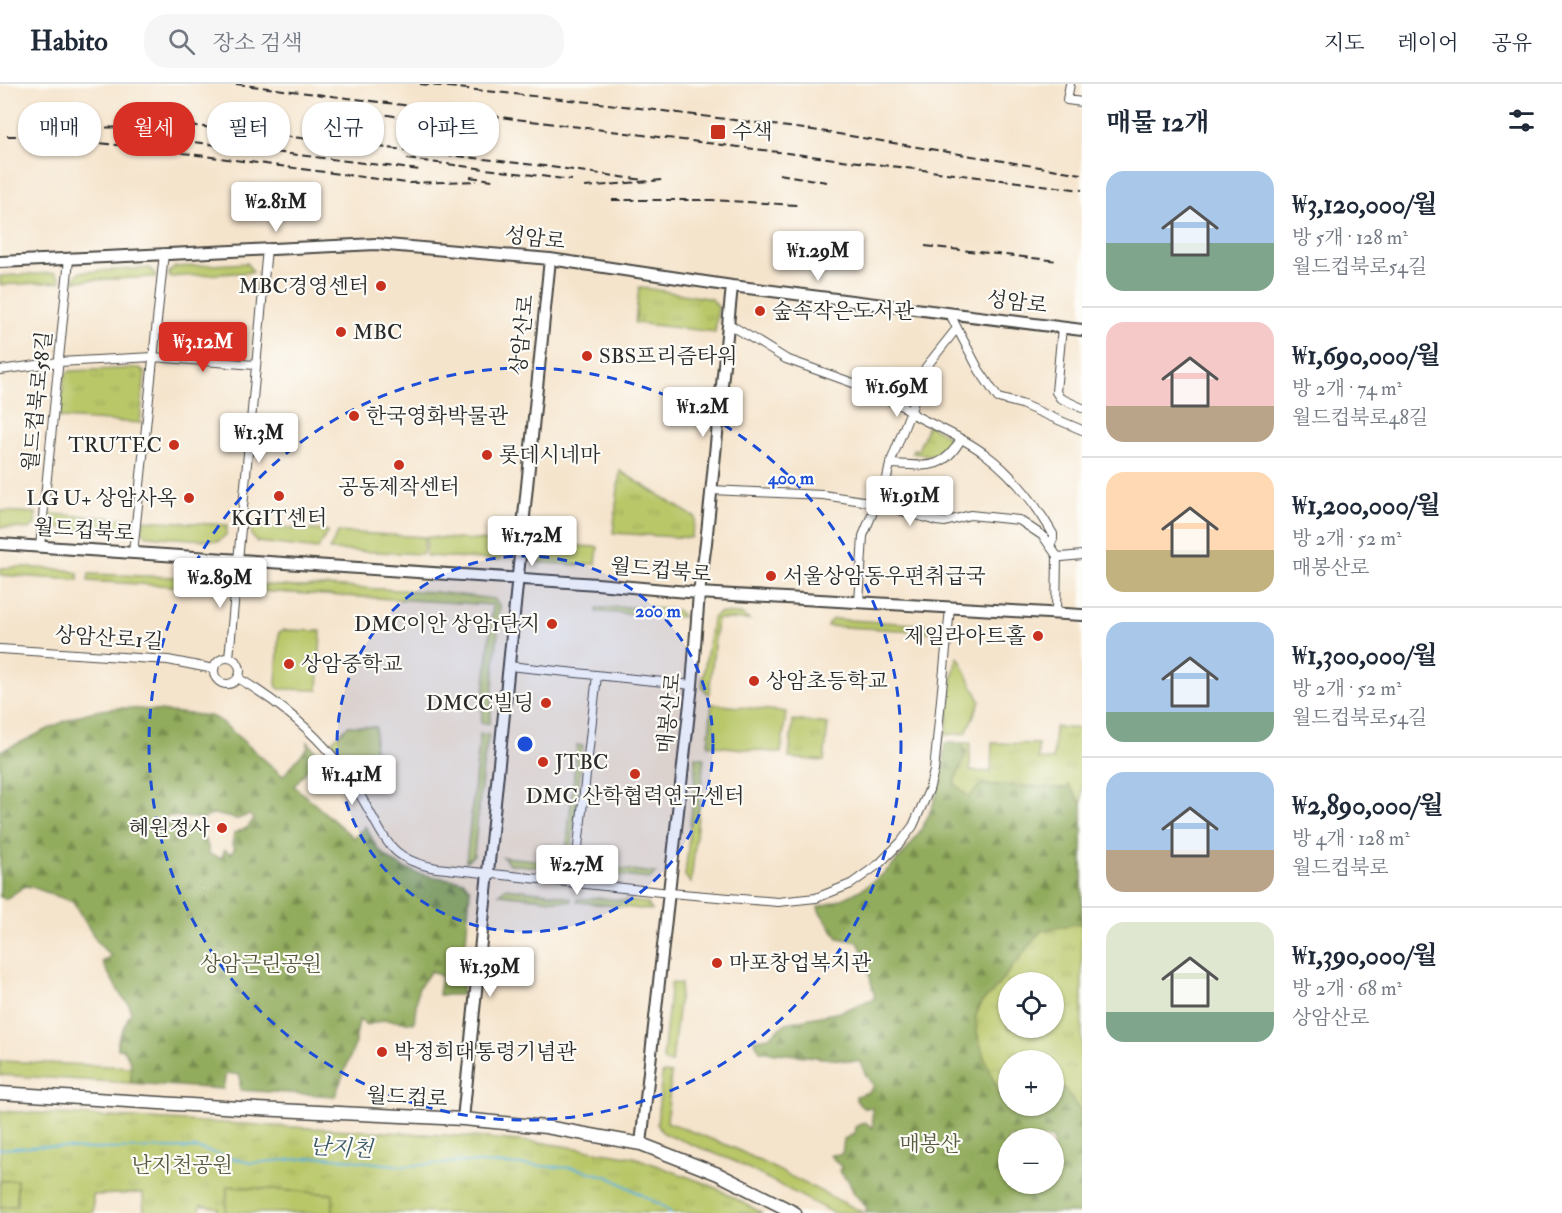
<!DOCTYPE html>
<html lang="ko">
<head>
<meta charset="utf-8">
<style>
	body { margin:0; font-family:"IM FELL Double Pica","Noto Serif KR",serif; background:#f6f6f7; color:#1f2937; height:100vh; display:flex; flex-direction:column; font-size:22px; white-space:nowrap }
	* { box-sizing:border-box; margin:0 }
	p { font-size:20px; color:#747a83 }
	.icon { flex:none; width:33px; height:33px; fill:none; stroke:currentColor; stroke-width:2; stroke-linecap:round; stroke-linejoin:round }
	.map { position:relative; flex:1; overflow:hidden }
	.sheet { display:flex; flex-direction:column; background:#fff; width:480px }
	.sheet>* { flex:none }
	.banner { position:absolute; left:18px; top:18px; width:570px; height:54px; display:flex; gap:12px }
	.fabs { position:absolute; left:998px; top:888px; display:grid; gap:12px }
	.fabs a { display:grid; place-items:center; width:66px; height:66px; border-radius:50%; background:#fff; box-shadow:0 2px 4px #0004; font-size:30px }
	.price { position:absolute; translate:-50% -51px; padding:0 14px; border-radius:6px; background:#fff; color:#222; font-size:20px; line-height:39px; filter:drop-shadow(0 2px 3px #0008) }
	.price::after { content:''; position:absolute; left:50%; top:36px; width:18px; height:14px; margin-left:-9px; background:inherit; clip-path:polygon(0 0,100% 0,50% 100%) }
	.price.on { background:#d93025; color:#fff }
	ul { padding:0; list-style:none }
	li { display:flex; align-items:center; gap:18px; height:150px; padding:0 24px }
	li+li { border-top:2px solid #e0e1e3 }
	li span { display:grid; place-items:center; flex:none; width:168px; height:120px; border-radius:18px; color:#555 }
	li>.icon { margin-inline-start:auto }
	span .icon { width:72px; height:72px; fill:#fffc; stroke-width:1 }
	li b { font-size:26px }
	h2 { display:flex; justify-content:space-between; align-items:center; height:72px; padding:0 24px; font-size:26px }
	.pill { padding:0 21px; border-radius:24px; background:#fff; box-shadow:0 2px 4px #0004; font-size:21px; line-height:54px }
	.pill.on { background:#d93025; color:#fff }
	header { display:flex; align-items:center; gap:36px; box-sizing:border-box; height:84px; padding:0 30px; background:#fff; border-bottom:2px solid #e0e1e3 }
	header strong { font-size:28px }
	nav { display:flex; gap:33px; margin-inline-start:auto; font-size:21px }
	.search { width:420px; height:54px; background:#f6f6f7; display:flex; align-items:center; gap:15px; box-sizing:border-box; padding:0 21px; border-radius:24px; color:#747a83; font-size:22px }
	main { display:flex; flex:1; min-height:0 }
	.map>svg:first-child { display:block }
</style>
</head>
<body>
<header>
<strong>Habito</strong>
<div class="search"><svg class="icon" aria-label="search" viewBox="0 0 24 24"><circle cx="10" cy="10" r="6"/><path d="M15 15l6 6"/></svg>장소 검색</div>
<nav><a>지도</a><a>레이어</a><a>공유</a></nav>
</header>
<main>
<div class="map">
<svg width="1082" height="1129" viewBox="0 0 1082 1129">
	<defs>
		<pattern id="forest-firs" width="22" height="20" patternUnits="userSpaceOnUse" patternTransform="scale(1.5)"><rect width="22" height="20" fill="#92ac5d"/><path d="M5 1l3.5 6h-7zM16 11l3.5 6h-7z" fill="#778c4d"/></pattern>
		<pattern id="park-tufts" width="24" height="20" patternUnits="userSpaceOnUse" patternTransform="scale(1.5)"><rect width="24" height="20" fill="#b9c769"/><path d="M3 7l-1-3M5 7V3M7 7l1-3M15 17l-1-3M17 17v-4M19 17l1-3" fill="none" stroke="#9fab5b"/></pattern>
	</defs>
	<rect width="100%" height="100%" fill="#fdfcf7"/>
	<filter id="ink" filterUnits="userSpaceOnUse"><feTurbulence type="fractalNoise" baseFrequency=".0167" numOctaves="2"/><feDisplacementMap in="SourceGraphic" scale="12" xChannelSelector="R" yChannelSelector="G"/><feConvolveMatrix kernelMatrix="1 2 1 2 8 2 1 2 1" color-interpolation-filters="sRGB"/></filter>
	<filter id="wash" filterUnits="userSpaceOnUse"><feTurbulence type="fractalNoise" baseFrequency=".008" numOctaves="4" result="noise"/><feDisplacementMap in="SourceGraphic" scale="24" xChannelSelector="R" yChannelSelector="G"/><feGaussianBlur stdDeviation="1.35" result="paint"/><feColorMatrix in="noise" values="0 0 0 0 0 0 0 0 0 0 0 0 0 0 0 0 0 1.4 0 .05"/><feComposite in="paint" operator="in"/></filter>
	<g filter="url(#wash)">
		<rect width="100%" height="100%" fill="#f5e4cc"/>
		<!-- green -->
		<path fill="#b9c769" stroke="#72794a" stroke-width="1.5" d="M247 179 253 188 169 193V188L175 183Z
			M150 184 155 190V193L74 197 75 193 80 188Z
			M55 189 60 194V198L0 201V192Z
			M0 427 36 429 35 440 29 445 0 443Z
			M50 430 130 435 129 443 123 448 54 444 49 438Z
			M144 436 227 441 226 451 219 457 147 452 142 447Z
			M252 442 328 447 318 465 257 458 251 451Z
			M338 448 425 453 423 470 329 466Z
			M427 453 506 458 505 470 498 476 426 472Z
			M535 460 598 463 596 480 578 481 540 479 534 472Z
			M24 483 67 486 78 489V496L0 491V484Z
			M89 490 175 493 189 496 217 498 223 505 88 497Z
			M250 500 297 503 326 502 435 508 494 515 500 522 490 639H481L493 521 243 506Z
			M630 523 677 526 683 533 597 528V524Z
			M719 529 741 530 749 536 717 535 709 611 702 603C704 580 710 558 712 535Z
			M833 535 929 541 935 548 827 542 829 538Z
			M284 546 321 547 318 606 279 605 276 601 279 548Z
			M957 573 959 574 980 617 966 649 946 651 952 596Z
			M712 620 786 628 781 669 708 661Z
			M480 650H489L483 681 474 771 466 777Z
			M577 661 583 662 570 781 564 786 509 780 503 773 565 779Z
			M695 673 704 674 691 799 685 792 695 694Z
			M585 781 656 789 649 795 589 788Z
			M506 804 555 810 571 814V818L499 810Z
			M602 814 646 819 652 826 577 818V815Z
			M671 899 681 900 672 979 665 978 663 974Z
			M0 977 132 983 131 999 0 991Z
			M664 989 671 990 667 1038 734 1064 864 1129H833L736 1078 663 1049 657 1040 662 990Z
			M17 1096V1122L0 1123V1097Z
			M227 1102 334 1110 333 1129H226Z"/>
		<!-- forest -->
		<path fill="url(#forest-firs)" stroke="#5e6c44" stroke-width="1.5" fill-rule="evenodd" d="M129 624 210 632 219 636 283 692 308 663V658L319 671 294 702 354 754 365 742C370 750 374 760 380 767 403 791 433 793 464 797L470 805 462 911H439L441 892 431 887 418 905 414 939 385 936 367 941 359 936 354 963 335 1012 240 1006V991L226 989 223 1005 131 999C132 985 132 977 123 965H118V955L131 928 129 920 122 913 103 880V877L111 872 98 859 73 818 32 803 25 802 6 815 0 813V667C47 650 75 622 129 624ZM213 730 237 735 249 731 254 735 247 744 234 749 232 761 235 764 231 770 225 766 221 774 209 770C209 744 183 746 166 739L165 736 166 733 170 732 203 735Z
			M945 659H962L967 668 954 699 1065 704 1069 701 1082 720V839L1041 847 992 909 982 918 977 948 984 972 1006 1022 1018 1025 1022 1022H1053V997L1058 996 1082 1029V1129H865L867 1124 854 1109 847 1094H845L839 1086 842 1084 830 1071 842 1070 844 1055 854 1050 855 1043 865 1038 873 1044 872 1024H863L856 1016V1012L869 1008 874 1002 867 993 860 978 760 967 754 956 769 953 786 939 840 928 875 914 865 873 858 858 838 854 819 827 818 823C874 809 920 765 937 709 942 693 943 676 945 659ZM1008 1054H1053V1100H1008Z"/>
		<!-- park -->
		<path fill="url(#park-tufts)" stroke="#72794a" stroke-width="1.5" fill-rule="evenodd" d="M639 203 712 215 718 223 715 248 635 239Z
			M140 284 145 289 140 339 60 334 64 292 70 287Z
			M928 341 955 356 956 359 941 375 938 372 912 369 913 365 918 366Z
			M620 387 696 434 691 454 613 449Z
			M793 636 828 640 824 677 789 674Z
			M348 642 376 643 373 678 358 690 332 657Z
			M1055 643 1082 645V720L1069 701 1066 704 981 700 969 713 954 699 967 668 962 659H970V687L991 688 992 659 1038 660V675L1053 676Z
			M1082 839V1029L1058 996 1053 997V976H1008V1022H1022L1018 1025 1011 1026 1004 1019 984 973 977 948 976 932 982 918 992 909 1041 847ZM1008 898H1053V944H1008Z
			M0 1027 460 1052 544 1059 634 1073 712 1102 762 1129H333V1110L227 1102 226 1129H217L218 1124 201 1121 199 1129H144L143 1109 93 1111V1129H0V1123L17 1122V1096L0 1097Z"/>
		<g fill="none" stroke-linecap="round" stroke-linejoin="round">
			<!-- stream -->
			<path stroke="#5bb2d8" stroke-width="2" d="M0 1065 46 1062 83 1065 196 1064 250 1079 325 1073 403 1082 463 1078 575 1084 609 1093 664 1123 671 1129"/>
		</g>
	</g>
	<g filter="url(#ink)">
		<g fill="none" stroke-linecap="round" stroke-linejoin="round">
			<defs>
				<path id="minor" d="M1070 0 1067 16 1082 18
					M729 240 786 275 853 299 910 326 916 332C939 344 964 354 985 370 1013 391 1036 420 1053 450V455L1050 462
					M1062 243 1056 308 1060 314 1082 324
					M957 244 979 286 998 314 1021 320 1082 346
					M0 286 59 278 153 273 255 281
					M890 380C924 381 942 389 961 355
					M711 406 823 411 876 419 936 437 945 438 970 431 1019 436 1043 452 1057 472 1056 529
					M40 463 69 175
					M133 469 164 169
					M1057 472 1062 473 1082 471
					M859 519 863 452 887 394 890 380 913 321 919 298 926 283 957 244 950 230
					M0 565 168 576 214 585
					M229 574 267 164
					M214 587a13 13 0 1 1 26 0a13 13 0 1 1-26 0Z
					M509 582 692 601
					M238 594C275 616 307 641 334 674 345 687 355 701 363 716 385 753 388 776 437 784L670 809 778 818 816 814 851 800 879 780 901 758 913 742 929 706 934 687 950 524
					M574 799 597 591"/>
				<path id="secondary" d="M0 178 376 160 550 175 732 202 1082 246
					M0 460 597 500 699 509 1082 531
					M463 1035 550 175
					M641 1060 692 601 699 509 706 459 732 202"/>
				<path id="primary" d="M0 1009 239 1024 463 1035 546 1043 641 1060 718 1090 795 1129"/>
			</defs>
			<!-- minor casing -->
			<use href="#minor" stroke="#494743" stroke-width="10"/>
			<!-- secondary casing -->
			<use href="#secondary" stroke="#494743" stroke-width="14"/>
			<!-- primary casing -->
			<use href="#primary" stroke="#494743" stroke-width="15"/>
			<!-- minor -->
			<use href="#minor" stroke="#fff" stroke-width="8"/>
			<!-- secondary -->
			<use href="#secondary" stroke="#fff" stroke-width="10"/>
			<!-- primary -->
			<use href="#primary" stroke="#fff" stroke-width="12"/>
			<!-- rail -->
			<path stroke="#2b2b2b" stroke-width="2" stroke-dasharray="9 4.5" stroke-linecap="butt" d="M236 0 1082 106
				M420 0 608 20 820 47 1082 90
				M360 26 422 37
				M135 35 544 82 643 96
				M39 41 86 45
				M79 44 145 43
				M128 50 420 86
				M7 52H35L145 64 407 99 477 97
				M407 75 572 96
				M779 90 827 98
				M470 93 493 96
				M585 103 662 96
				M612 116H713L797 121
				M925 162 1058 177"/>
		</g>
	</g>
	<!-- distance rings -->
	<circle cx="525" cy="660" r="188" fill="#1d4ed8" fill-opacity=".12"/>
	<g fill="none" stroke="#1d4ed8" stroke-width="3" stroke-dasharray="10 8">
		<circle cx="525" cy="660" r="188"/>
		<circle cx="525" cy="660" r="376"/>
	</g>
	<!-- markers -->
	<g fill="#c8321e" stroke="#fdfcf7" stroke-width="2">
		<rect x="710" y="40" width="16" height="16" rx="3"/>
		<circle cx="381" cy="202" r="6"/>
		<circle cx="760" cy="227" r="6"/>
		<circle cx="341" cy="248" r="6"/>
		<circle cx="587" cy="272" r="6"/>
		<circle cx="354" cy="332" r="6"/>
		<circle cx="174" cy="361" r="6"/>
		<circle cx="487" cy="371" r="6"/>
		<circle cx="399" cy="381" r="6"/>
		<circle cx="279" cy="412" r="6"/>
		<circle cx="189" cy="414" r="6"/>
		<circle cx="771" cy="492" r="6"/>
		<circle cx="552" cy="540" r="6"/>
		<circle cx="1038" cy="552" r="6"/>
		<circle cx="289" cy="580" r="6"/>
		<circle cx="754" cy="597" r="6"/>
		<circle cx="546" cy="619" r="6"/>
		<circle cx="543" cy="678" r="6"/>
		<circle cx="635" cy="690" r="6"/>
		<circle cx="222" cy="744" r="6"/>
		<circle cx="717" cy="879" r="6"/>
		<circle cx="382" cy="968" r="6"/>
	</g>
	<g text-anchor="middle" stroke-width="4.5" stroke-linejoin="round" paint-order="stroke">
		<!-- poi labels -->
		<g font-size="21" fill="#2b2b2b" stroke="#fdfcf7" text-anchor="start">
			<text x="732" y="55">수색</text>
			<text x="369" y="209" text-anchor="end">MBC경영센터</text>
			<text x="772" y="234">숲속작은도서관</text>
			<text x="353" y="255">MBC</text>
			<text x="599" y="279">SBS프리즘타워</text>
			<text x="366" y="339">한국영화박물관</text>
			<text x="162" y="368" text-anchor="end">TRUTEC</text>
			<text x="499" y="378">롯데시네마</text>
			<text x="399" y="410" text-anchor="middle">공동제작센터</text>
			<text x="177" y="421" text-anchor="end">LG U+ 상암사옥</text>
			<text x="279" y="441" text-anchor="middle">KGIT센터</text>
			<text x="783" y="499">서울상암동우편취급국</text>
			<text x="540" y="547" text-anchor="end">DMC이안 상암1단지</text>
			<text x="1026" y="559" text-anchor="end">제일라아트홀</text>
			<text x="301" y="587">상암중학교</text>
			<text x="766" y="604">상암초등학교</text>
			<text x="534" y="626" text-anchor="end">DMCC빌딩</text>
			<text x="555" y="685">JTBC</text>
			<text x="635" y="719" text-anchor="middle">DMC 산학협력연구센터</text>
			<text x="210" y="751" text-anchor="end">혜원정사</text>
			<text x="729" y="886">마포창업복지관</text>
			<text x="394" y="975">박정희대통령기념관</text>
		</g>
		<!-- street labels -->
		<g font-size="21" fill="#2b2b2b" stroke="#fdfcf7">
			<text transform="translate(535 154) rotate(7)" y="7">성암로</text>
			<text transform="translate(1017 218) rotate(7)" y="7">성암로</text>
			<text transform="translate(522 251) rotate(-84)" y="7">상암산로</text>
			<text transform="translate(37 317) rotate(-84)" y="7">월드컵북로58길</text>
			<text transform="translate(84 446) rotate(4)" y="7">월드컵북로</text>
			<text transform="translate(661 486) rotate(5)" y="7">월드컵북로</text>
			<text transform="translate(109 554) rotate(4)" y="7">상암산로1길</text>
			<text transform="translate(669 629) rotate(-84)" y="7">매봉산로</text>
			<text transform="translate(407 1013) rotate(3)" y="7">월드컵로</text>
		</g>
		<!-- park labels -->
		<g font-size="21" fill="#565a3e" stroke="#fdfcf7">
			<text x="261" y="887">상암근린공원</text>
			<text x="930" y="1067">매봉산</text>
			<text x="182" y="1088">난지천공원</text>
		</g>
		<!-- water labels -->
		<g font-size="22" font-style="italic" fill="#3c5a68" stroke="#fdfcf7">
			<text transform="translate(341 1063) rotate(3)" y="8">난지천</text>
		</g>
	</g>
	<circle cx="525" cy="660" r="9" fill="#1d4ed8" stroke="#fdfcf7" stroke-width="3"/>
	<g font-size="18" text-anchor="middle" font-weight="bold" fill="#1d4ed8" stroke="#fdfcf7" stroke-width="4.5" stroke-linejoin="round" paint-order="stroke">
		<text x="791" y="400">400 m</text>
		<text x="658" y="533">200 m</text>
	</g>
</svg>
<div class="fabs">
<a><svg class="icon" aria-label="locate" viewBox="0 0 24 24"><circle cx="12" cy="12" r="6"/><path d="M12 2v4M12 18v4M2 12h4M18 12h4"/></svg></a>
<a>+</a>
<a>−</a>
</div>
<b class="price" style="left:276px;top:149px">₩2.81M</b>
<b class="price" style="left:818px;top:198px">₩1.29M</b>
<b class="price on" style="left:203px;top:289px">₩3.12M</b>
<b class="price" style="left:897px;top:334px">₩1.69M</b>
<b class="price" style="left:703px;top:354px">₩1.2M</b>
<b class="price" style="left:259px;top:380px">₩1.3M</b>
<b class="price" style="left:910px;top:443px">₩1.91M</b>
<b class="price" style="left:532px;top:483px">₩1.72M</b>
<b class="price" style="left:220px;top:525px">₩2.89M</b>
<b class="price" style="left:352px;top:722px">₩1.41M</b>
<b class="price" style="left:577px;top:812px">₩2.7M</b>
<b class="price" style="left:490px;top:914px">₩1.39M</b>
<div class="banner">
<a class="pill">매매</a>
<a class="pill on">월세</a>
<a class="pill">필터</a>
<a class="pill">신규</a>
<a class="pill">아파트</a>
</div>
</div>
<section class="sheet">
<h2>매물 12개<svg class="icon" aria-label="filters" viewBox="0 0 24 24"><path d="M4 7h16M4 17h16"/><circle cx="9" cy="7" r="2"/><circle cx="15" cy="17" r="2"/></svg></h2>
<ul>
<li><span style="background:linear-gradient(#a9c7e8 60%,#7fa58c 0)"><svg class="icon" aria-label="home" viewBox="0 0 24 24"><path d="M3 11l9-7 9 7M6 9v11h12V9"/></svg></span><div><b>₩3,120,000/월</b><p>방 5개 · 128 m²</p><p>월드컵북로54길</p></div></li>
<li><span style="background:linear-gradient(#f6c9c9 70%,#b9a48a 0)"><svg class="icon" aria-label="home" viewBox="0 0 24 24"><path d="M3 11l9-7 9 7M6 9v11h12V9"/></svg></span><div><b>₩1,690,000/월</b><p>방 2개 · 74 m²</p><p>월드컵북로48길</p></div></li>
<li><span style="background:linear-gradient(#ffd9b3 65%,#c2b280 0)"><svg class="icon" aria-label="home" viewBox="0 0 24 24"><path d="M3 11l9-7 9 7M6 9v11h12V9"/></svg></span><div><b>₩1,200,000/월</b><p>방 2개 · 52 m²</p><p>매봉산로</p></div></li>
<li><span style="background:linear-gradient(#a9c7e8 75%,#7fa58c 0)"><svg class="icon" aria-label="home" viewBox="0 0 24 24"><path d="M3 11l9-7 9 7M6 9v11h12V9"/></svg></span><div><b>₩1,300,000/월</b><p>방 2개 · 52 m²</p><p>월드컵북로54길</p></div></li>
<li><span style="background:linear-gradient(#a9c7e8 65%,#b9a48a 0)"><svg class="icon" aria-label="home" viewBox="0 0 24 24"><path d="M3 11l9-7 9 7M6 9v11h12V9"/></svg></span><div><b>₩2,890,000/월</b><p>방 4개 · 128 m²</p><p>월드컵북로</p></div></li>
<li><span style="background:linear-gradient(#dfe7d0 75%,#7fa58c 0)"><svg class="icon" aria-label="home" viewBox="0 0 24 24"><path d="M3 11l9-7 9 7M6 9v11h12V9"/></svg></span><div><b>₩1,390,000/월</b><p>방 2개 · 68 m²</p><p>상암산로</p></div></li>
</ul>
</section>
</main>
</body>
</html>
